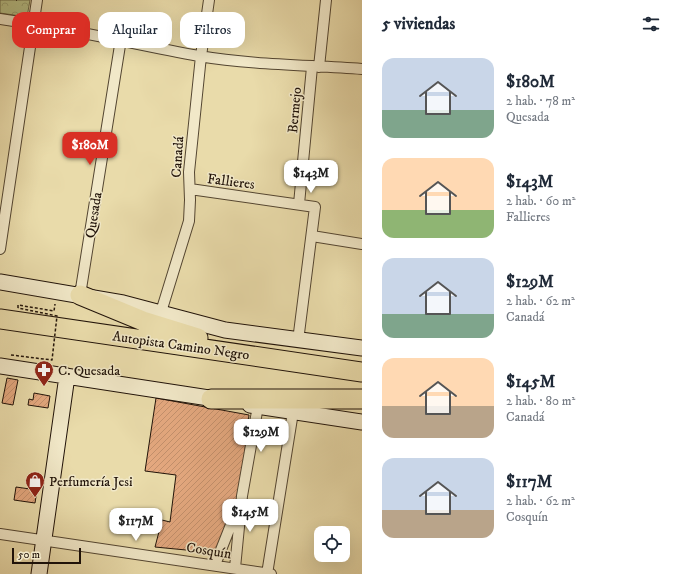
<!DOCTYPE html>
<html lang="es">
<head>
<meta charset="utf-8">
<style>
	body { margin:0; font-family:"IM FELL DW Pica",serif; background:#f2f2f3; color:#1f2937; height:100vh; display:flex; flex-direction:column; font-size:15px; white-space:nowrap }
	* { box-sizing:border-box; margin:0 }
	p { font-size:13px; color:#747a83 }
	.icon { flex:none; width:22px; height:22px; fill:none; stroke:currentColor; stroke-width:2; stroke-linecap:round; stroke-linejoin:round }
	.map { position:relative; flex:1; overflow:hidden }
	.drawer { display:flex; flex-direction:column; background:#fff; width:320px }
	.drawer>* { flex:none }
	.hud { position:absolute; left:12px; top:12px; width:290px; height:36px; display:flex; gap:8px }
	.controls { position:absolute; left:314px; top:526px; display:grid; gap:8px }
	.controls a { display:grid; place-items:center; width:36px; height:36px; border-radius:8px; background:#fff; box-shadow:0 4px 16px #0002; font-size:20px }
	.scale { position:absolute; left:12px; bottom:10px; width:69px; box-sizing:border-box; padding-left:4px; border:2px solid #211309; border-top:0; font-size:11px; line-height:14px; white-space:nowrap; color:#211309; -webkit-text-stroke:3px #f1e8c8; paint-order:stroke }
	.price { position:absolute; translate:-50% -34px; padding:0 9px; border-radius:8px; background:#fff; color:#222; font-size:13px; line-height:26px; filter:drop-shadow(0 1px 2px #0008) }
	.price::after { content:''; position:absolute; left:50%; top:24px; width:12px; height:9px; margin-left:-6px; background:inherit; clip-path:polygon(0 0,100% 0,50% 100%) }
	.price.selected { background:#d93025; color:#fff }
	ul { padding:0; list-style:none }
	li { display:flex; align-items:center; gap:12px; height:100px; padding:0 20px }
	li span { display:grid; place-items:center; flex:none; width:112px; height:80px; border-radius:12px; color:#555 }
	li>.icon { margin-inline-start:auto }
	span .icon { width:48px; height:48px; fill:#fffc; stroke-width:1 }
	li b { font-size:17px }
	h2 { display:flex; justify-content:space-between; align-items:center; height:48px; padding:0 20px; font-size:17px }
	.tag { padding:0 14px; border-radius:12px; background:#fff; box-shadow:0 4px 16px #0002; font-size:14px; line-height:36px }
	.tag.selected { background:#d93025; color:#fff }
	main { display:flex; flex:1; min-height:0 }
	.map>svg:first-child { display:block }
</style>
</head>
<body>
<main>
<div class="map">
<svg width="362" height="574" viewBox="0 0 362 574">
	<defs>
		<pattern id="park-crowns" width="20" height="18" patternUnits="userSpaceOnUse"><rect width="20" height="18" fill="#b6c088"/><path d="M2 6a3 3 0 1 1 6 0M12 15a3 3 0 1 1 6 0" fill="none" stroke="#9ca474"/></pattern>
		<pattern id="building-hatch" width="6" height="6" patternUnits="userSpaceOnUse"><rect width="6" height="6" fill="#e4a87f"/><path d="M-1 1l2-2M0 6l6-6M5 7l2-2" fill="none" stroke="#c3906c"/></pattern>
	</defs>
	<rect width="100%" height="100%" fill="#e9dbaa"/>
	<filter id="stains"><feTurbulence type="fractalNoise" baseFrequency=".005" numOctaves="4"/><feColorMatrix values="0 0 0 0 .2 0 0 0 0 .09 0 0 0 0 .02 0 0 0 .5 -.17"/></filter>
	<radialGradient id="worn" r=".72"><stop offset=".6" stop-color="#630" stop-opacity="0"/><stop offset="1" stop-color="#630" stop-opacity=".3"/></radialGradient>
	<!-- park -->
	<path fill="url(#park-crowns)" stroke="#6c6a48" d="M0 0H30L27 17 0 13Z"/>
	<!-- building -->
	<path fill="url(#building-hatch)" stroke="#211309" d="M7 378 18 380 13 405 2 403Z
		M34 393 50 396 48 408 28 405 29 399 33 400Z
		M156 398 249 415 241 486 217 553 155 547 162 520 170 522 176 475 145 471Z
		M16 487 37 490 35 503 14 500Z"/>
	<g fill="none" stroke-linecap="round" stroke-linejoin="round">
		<defs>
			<path id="street" d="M0 19C67 28 133 44 199 56 253 65 308 65 362 69
				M319 67 326 0
				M190 189 315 207 298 341
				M299 204 312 67
				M312 236 362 244
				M0 249 37 0
				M80 295 121 39
				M161 312 189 221 190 200 189 172 201 56 209 0
				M0 534 271 574
				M215 565 238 507
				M235 568 242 496 258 406
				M267 574 293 412"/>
			<path id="secondary" d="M0 282 123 303 225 330 362 348
				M0 366 222 400
				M250 405 362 422
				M39 574 67 376"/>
			<path id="highway" d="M80 295 143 321 198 338
				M0 319 362 372
				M211 399H362"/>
		</defs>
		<!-- street casing -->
		<use href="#street" stroke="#534531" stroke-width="12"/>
		<!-- secondary casing -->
		<use href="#secondary" stroke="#211309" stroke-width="17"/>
		<!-- highway casing -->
		<use href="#highway" stroke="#211309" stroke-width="21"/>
		<!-- path -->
		<path stroke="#211309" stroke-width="1.5" stroke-dasharray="3 2" stroke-linecap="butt" d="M16 0H17
			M18 308V305L54 311 55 304"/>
		<!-- street -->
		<use href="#street" stroke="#f1e8c8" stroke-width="10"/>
		<!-- secondary -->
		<use href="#secondary" stroke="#f1e8c8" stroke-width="15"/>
		<!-- highway -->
		<use href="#highway" stroke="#e9dbaa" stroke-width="19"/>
		<!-- path-bridge -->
		<path stroke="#211309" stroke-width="1.5" stroke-dasharray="3 2" stroke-linecap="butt" d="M11 355 52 360 57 316 18 308"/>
	</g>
	<!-- icons -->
	<defs>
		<symbol id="pharmacy-pin" viewBox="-11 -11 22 30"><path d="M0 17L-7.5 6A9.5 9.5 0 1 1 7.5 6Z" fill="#8f2418" stroke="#f1e8c8"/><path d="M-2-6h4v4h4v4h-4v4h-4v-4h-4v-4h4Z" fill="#fff"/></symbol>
		<symbol id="shop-pin" viewBox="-11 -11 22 30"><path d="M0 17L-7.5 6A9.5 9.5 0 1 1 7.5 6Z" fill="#8f2418" stroke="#f1e8c8"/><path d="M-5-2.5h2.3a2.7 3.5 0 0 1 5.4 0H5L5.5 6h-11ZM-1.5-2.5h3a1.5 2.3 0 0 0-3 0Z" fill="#fff"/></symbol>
	</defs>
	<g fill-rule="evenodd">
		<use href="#pharmacy-pin" x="33" y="359" width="22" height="30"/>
		<use href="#shop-pin" x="24" y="470" width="22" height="30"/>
	</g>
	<g text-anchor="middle" stroke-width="3" stroke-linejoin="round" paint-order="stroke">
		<!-- street labels -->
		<g font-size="14" fill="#211309" stroke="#f1e8c8">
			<text transform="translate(294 110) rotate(-85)" y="5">Bermejo</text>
			<text transform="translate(177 157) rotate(-86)" y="5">Canadá</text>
			<text transform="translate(231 181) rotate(7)" y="5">Fallieres</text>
			<text transform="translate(93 215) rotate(-81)" y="5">Quesada</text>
			<text transform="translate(181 345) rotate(8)" y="5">Autopista Camino Negro</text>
			<text transform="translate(209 550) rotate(9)" y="5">Cosquín</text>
		</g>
		<!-- poi labels -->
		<g font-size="14" fill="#211309" stroke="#f1e8c8" text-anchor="start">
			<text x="58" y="375">C. Quesada</text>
			<text x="49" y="486">Perfumería Jesi</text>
		</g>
	</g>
	<rect width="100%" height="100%" filter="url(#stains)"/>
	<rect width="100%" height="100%" fill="url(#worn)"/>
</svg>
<div class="controls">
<a><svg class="icon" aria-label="locate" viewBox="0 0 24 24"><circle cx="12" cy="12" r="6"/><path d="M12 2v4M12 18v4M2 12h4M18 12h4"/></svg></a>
</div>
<div class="scale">50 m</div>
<b class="price selected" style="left:90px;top:166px">$180M</b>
<b class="price" style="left:311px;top:194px">$143M</b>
<b class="price" style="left:261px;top:453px">$129M</b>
<b class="price" style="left:250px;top:533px">$145M</b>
<b class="price" style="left:136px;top:542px">$117M</b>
<div class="hud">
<a class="tag selected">Comprar</a>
<a class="tag">Alquilar</a>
<a class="tag">Filtros</a>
</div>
</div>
<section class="drawer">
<h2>5 viviendas<svg class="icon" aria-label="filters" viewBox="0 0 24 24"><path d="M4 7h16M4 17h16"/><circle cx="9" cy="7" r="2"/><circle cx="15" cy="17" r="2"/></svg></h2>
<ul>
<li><span style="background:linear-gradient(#c9d6e8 65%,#7fa58c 0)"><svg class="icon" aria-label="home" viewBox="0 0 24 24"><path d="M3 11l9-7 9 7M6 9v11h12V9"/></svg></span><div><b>$180M</b><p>2 hab. · 78 m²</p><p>Quesada</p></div></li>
<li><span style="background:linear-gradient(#ffd9b3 65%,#8fb573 0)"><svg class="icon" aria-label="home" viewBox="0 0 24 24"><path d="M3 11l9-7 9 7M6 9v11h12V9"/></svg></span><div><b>$143M</b><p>2 hab. · 60 m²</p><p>Fallieres</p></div></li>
<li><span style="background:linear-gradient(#c9d6e8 70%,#7fa58c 0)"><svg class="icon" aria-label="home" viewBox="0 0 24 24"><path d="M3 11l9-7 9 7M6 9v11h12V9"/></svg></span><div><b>$129M</b><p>2 hab. · 62 m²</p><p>Canadá</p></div></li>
<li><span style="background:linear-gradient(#ffd9b3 60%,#b9a48a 0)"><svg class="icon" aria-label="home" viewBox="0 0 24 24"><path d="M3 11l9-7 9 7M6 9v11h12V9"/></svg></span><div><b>$145M</b><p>2 hab. · 80 m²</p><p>Canadá</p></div></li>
<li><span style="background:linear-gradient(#c9d6e8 65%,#b9a48a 0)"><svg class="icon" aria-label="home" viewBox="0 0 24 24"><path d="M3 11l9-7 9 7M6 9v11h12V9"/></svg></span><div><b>$117M</b><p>2 hab. · 62 m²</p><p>Cosquín</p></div></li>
</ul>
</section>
</main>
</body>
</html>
